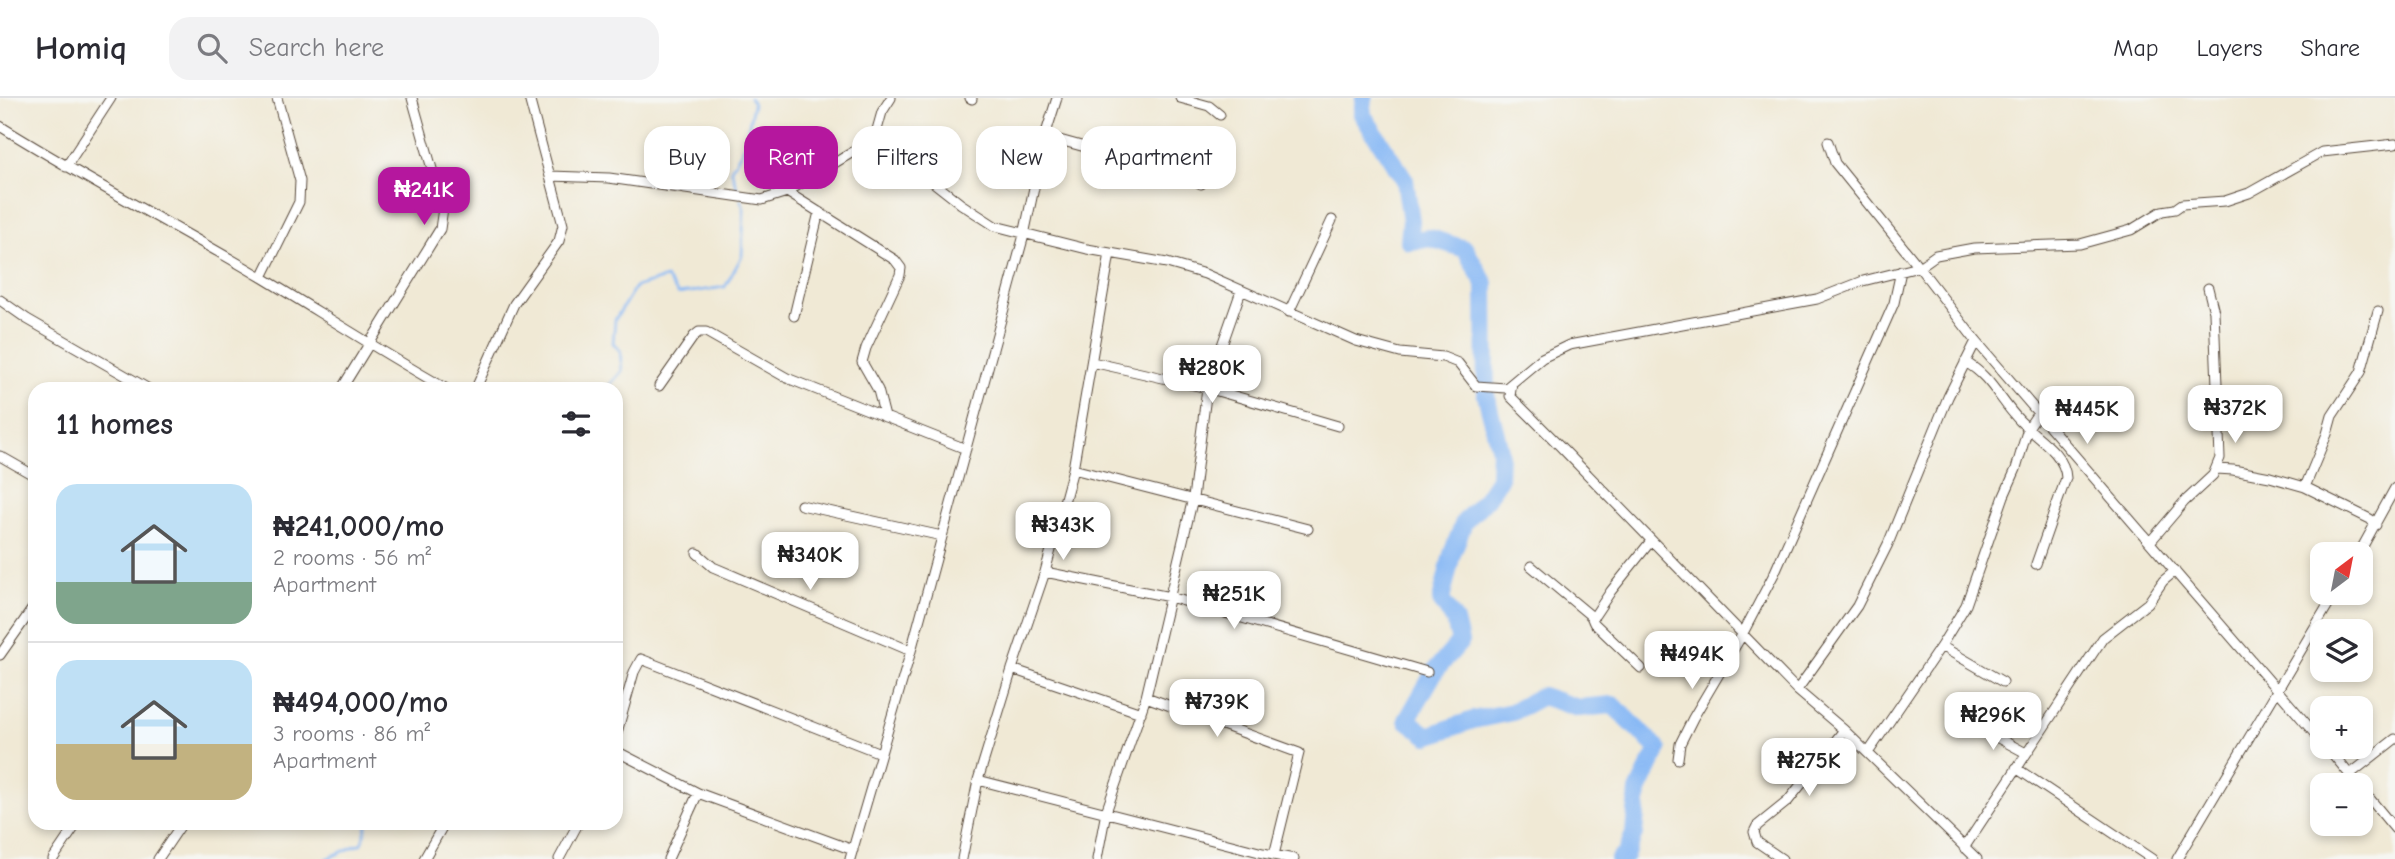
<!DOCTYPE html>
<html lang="en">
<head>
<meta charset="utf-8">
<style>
	body { margin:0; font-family:"Comic Neue",sans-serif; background:#f2f2f3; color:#2b2b33; height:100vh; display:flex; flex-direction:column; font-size:26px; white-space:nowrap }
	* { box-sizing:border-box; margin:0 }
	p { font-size:23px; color:#7c7c81 }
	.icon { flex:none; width:38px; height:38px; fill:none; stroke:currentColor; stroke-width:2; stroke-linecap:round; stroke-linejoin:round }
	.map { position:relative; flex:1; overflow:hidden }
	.sheet { position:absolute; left:28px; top:284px; width:595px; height:448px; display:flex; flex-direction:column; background:#fff; border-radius:21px; box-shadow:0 4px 10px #0003 }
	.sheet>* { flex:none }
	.guide { position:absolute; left:644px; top:28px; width:665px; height:63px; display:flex; gap:14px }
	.needle { width:46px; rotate:32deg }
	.buttons { position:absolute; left:2310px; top:444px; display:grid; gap:14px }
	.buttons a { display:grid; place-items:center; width:63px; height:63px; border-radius:14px; background:#fff; box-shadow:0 4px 10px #0003; font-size:35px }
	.price { position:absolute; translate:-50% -60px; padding:0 16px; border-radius:14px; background:#fff; color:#222; font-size:23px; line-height:46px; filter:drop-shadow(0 2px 4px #0008) }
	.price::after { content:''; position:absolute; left:50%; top:42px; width:21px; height:16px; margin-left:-10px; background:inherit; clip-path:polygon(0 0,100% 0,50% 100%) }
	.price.active { background:#b5179e; color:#fff }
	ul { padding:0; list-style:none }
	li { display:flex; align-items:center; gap:21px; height:175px; padding:0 28px }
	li+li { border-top:2px solid #e1e1e2 }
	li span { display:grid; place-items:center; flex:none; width:196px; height:140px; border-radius:21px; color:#555 }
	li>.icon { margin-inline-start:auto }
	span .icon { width:84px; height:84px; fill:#fffc; stroke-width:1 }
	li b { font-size:30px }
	h2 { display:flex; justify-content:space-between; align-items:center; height:84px; padding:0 28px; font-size:30px }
	.pill { padding:0 24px; border-radius:21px; background:#fff; box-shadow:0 4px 10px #0003; font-size:24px; line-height:63px }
	.pill.active { background:#b5179e; color:#fff }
	header { display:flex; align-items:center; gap:42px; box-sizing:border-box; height:98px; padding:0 35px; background:#fff; border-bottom:2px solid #e1e1e2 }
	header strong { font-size:33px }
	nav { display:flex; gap:38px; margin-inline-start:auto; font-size:24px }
	.search { width:490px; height:63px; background:#f2f2f3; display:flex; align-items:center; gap:18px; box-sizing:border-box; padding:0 24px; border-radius:21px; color:#7c7c81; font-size:26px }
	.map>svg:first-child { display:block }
</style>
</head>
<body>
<header>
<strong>Homiq</strong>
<div class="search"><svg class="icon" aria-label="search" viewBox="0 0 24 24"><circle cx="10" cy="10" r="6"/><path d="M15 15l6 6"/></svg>Search here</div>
<nav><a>Map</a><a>Layers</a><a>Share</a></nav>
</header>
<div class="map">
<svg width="2395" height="761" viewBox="0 0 2395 761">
	<rect width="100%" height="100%" fill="#f6f6f2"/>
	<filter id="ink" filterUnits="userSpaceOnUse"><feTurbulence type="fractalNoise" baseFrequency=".0143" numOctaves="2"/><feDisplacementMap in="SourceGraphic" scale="14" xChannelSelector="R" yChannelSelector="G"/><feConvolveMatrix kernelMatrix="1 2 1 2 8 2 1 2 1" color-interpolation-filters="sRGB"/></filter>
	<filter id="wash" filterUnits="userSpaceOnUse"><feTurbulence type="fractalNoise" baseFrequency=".00686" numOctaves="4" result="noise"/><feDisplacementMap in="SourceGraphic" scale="28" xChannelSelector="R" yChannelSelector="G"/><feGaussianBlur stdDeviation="1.57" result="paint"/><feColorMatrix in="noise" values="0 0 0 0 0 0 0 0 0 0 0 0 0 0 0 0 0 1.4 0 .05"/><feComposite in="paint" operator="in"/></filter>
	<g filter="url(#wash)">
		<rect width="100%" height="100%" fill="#f0e9d5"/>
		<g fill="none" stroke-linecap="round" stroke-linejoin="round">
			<!-- stream -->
			<path stroke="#89b9f5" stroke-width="2.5" d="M739 96 731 71 745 47 753 6 750 0
				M607 290 622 273 620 253 613 245 615 222 635 189 666 180 678 196 725 189 742 158 744 111 741 102
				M326 761 362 745 368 724"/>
			<!-- river -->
			<path stroke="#89b9f5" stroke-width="18" d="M1364 0 1362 16 1405 82 1411 123 1409 143 1430 140 1465 151 1485 186 1486 297 1500 352 1499 381 1486 401 1464 424 1452 456 1441 502 1455 523 1460 544 1435 573 1407 622 1428 638 1473 622 1512 614 1542 598 1578 610 1613 607 1658 651 1638 693 1634 736 1625 758 1619 761"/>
		</g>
	</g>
	<g filter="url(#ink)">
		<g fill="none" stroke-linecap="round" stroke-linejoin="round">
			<defs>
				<path id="street" d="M970 0 972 1
					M1180 0 1209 8 1220 17
					M0 28C86 82 176 128 263 180 324 217 383 255 445 290
					M1045 38 1183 76 1201 86
					M1828 44 1835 65 1919 169 1976 243 2322 644
					M873 46 882 14 891 0
					M66 69 111 0
					M550 78 609 80 762 102 787 94 861 49 873 46 883 49 910 66 961 106 995 128 1087 151 1167 165 1205 176 1356 243 1400 255 1443 259 1458 265 1476 288 1506 290 1542 260 1569 247 1817 201 1863 183 1919 169 1936 157 1974 150 2080 146 2131 132 2162 113 2175 111 2182 106 2225 103 2249 95 2322 54 2395 46
					M787 94 895 162 901 170 900 177 866 250 862 264 878 292 885 319
					M262 179 299 104 300 83 277 0
					M0 202 27 221 147 290
					M1289 214 1332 122
					M794 218 819 114
					M1092 264 1207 290 1338 328
					M1965 264C1991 278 2000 303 2020 323 2036 339 2065 355 2066 380L2036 466
					M1512 285 1510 298 1559 347 1797 592 1844 632 1977 761
					M659 288 694 238 699 234H706L787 280 966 351
					M342 290 440 131 443 110 412 0
					M476 290 514 206 559 143 563 127 529 0
					M0 358 35 378
					M1073 371 1308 431
					M2217 371 2233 372 2270 379 2305 389 2370 421 2376 427
					M2305 389 2327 336 2332 318 2361 274 2378 213
					M801 407 942 438
					M2150 444 2184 404 2213 377 2220 360 2214 214 2208 190
					M697 455 713 469 911 553
					M2358 457 2395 390
					M1531 468 1591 518 1594 525 1641 570
					M1045 474 1170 499 1427 574
					M1591 518 1595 517 1611 493 1651 443
					M1941 548 2003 584
					M0 557 35 507
					M1012 571 1141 615
					M1797 592 1857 508 1888 446 1948 299 1976 243
					M1146 599 1299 655 1274 757
					M1974 627 2026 655
					M616 638 634 574 641 561 880 655
					M2327 649 2359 688
					M616 653 698 695 853 752
					M1868 655 1941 548 1966 507 2004 398 2016 371 2028 330 2038 315
					M1678 661 1680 646 1693 620 1742 537 1774 476 1894 205 1901 173
					M2016 670 2152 761
					M2349 677 2395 641
					M978 682 1263 755 1294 761
					M2361 690 2395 731
					M1964 750 2103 540 2148 505 2163 483 2175 473
					M53 761 78 724
					M158 761 183 724
					M424 761 445 724
					M559 761 579 724
					M668 761 698 695
					M850 761 911 553 1024 137 1045 38 1057 0
					M962 761 978 682 1012 571 1045 474 1073 371 1110 155
					M1097 761 1106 714 1146 599 1193 400 1207 290 1241 193
					M1782 761 1757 744 1754 734 1757 728 1788 703 1844 632
					M2177 761 2335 495"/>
			</defs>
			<!-- street casing -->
			<use href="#street" stroke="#564739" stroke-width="11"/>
			<!-- street -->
			<use href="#street" stroke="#fff" stroke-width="9"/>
		</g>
	</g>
</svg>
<div class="buttons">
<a><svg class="needle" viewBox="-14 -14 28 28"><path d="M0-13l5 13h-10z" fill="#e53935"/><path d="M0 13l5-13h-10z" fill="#7c7c81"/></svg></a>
<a><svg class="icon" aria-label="layers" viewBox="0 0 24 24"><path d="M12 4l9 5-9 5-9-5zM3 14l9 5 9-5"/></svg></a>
<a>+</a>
<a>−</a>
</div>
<b class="price active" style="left:424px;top:129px">₦241K</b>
<b class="price" style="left:1212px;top:307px">₦280K</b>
<b class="price" style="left:2235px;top:347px">₦372K</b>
<b class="price" style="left:2087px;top:348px">₦445K</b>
<b class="price" style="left:1063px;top:464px">₦343K</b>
<b class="price" style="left:810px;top:494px">₦340K</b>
<b class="price" style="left:1234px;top:533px">₦251K</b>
<b class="price" style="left:1692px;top:593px">₦494K</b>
<b class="price" style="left:1217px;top:641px">₦739K</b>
<b class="price" style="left:1993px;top:654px">₦296K</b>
<b class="price" style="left:1809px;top:700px">₦275K</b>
<div class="guide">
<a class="pill">Buy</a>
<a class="pill active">Rent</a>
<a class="pill">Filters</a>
<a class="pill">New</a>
<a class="pill">Apartment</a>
</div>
<section class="sheet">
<h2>11 homes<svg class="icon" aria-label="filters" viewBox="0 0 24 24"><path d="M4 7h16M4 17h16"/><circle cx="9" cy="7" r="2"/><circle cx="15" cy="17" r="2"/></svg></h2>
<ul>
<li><span style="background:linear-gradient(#bfe0f5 70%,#7fa58c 0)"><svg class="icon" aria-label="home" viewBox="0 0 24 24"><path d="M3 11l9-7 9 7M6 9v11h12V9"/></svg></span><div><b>₦241,000/mo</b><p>2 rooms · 56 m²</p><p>Apartment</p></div></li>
<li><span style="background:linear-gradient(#bfe0f5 60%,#c2b280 0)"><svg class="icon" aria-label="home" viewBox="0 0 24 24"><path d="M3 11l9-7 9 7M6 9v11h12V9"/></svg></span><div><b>₦494,000/mo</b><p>3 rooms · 86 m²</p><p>Apartment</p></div></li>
</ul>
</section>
</div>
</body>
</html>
